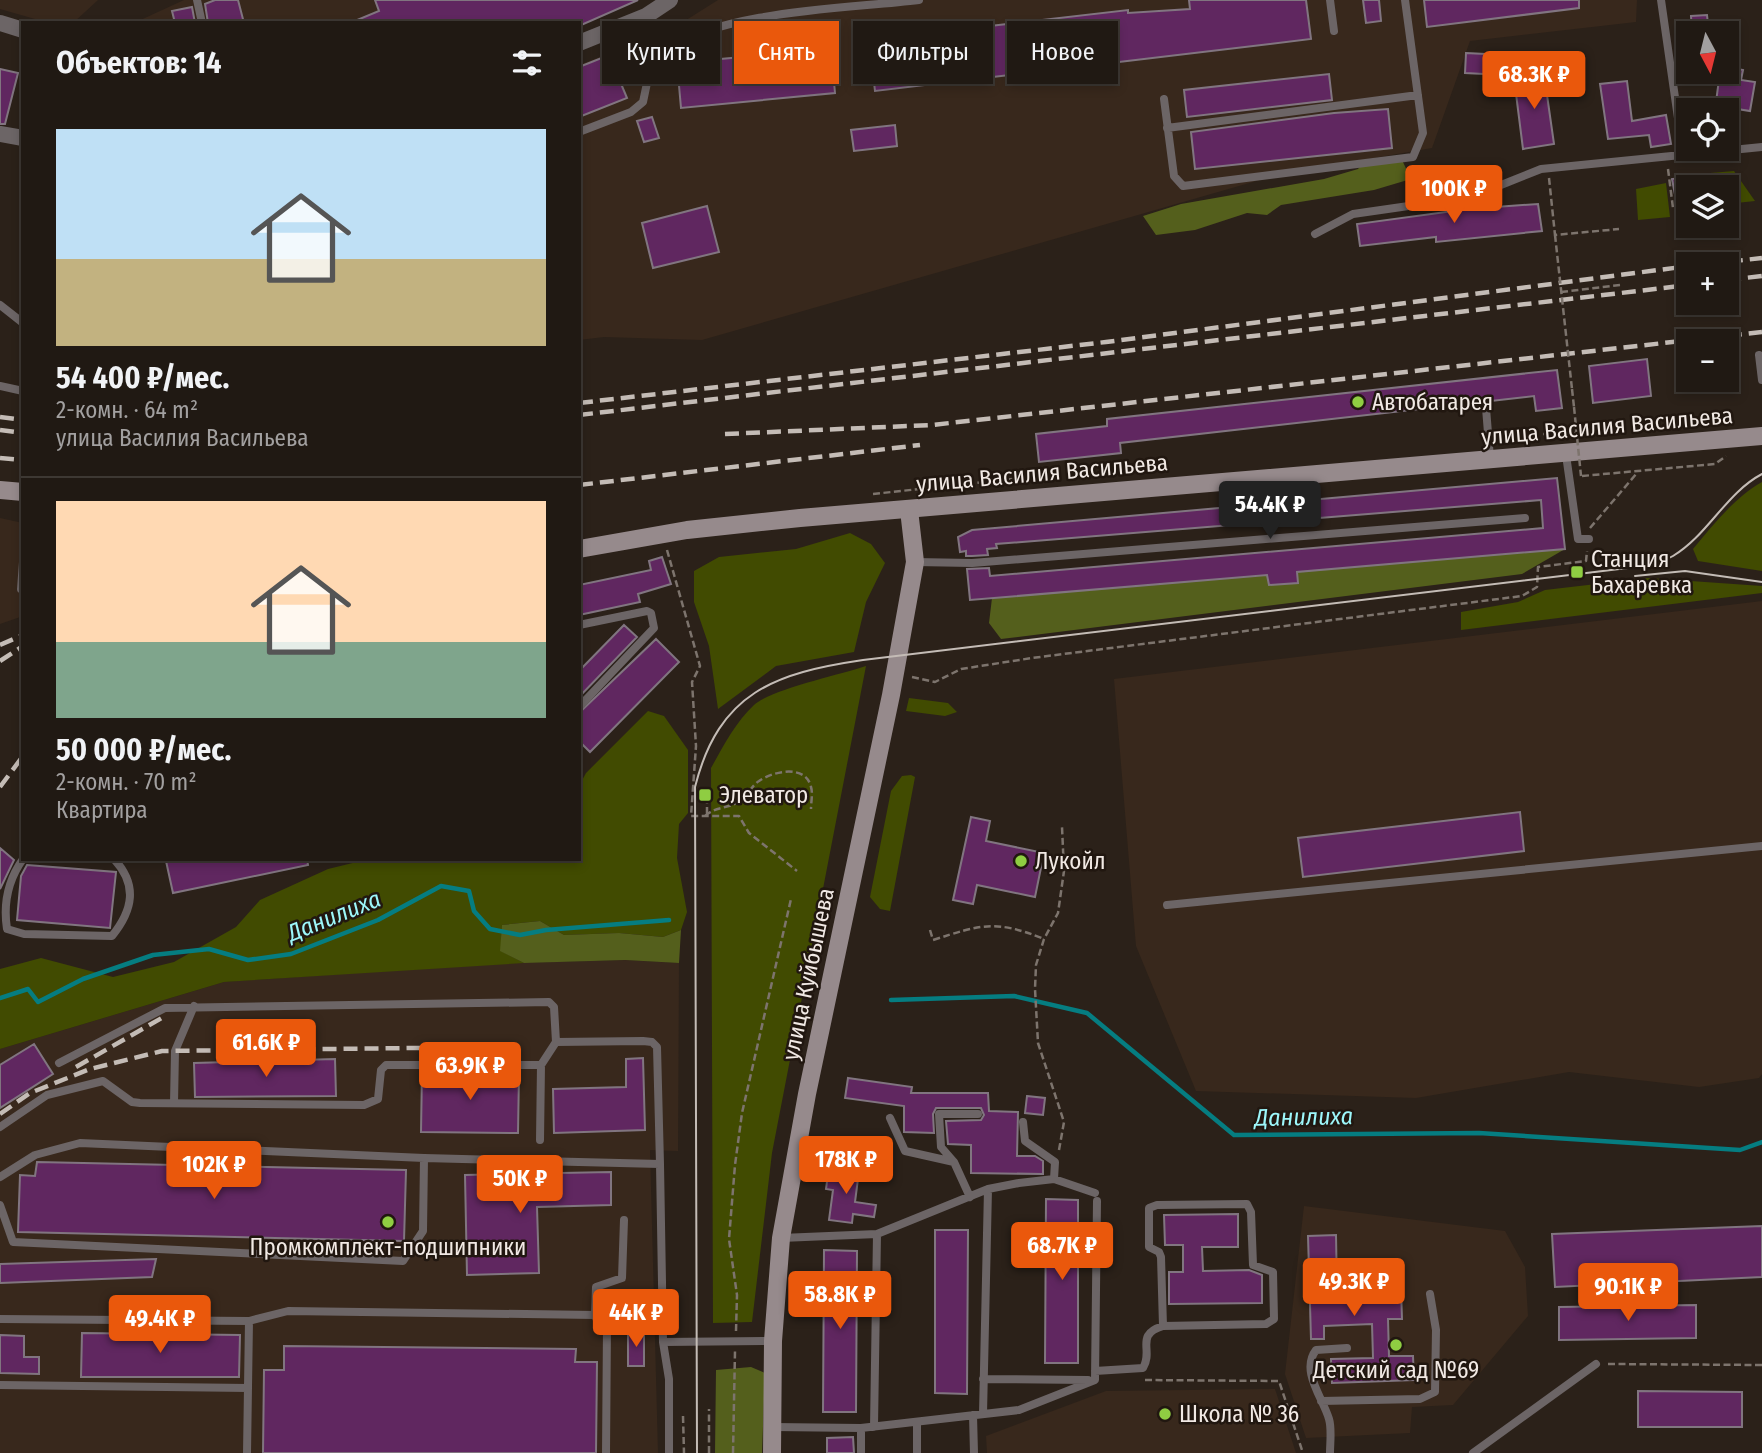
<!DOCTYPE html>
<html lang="ru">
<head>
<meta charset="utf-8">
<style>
	body { margin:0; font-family:"Fira Sans Condensed",sans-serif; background:#2d2621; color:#f1f3f6; height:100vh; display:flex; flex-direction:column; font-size:26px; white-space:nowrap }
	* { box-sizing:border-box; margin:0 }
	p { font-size:23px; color:#a2a0a0 }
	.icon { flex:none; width:38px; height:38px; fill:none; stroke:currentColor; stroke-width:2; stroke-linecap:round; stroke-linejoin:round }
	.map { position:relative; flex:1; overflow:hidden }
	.panel { position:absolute; left:21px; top:21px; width:560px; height:840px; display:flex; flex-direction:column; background:#201913; border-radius:0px; box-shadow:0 4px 10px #0003,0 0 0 2px #3d3833 }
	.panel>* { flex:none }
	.top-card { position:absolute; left:602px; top:21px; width:665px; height:63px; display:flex; gap:14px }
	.needle { width:46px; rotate:173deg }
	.buttons { position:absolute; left:1676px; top:21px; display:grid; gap:14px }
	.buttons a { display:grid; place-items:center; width:63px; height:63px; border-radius:0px; background:#201913; box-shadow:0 4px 10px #0003,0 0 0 2px #3d3833; font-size:35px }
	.price { position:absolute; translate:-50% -60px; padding:0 16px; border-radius:7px; background:#ea580c; color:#fff; font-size:23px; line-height:46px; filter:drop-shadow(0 2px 4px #0008) }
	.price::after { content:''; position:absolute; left:50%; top:42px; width:21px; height:16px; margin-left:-10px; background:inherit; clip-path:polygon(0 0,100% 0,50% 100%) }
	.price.on { background:#222; color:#fff }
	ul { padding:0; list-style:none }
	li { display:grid; align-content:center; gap:14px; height:371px; padding:0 35px }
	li+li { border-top:2px solid #3d3833 }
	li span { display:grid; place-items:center; height:217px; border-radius:0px; color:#555 }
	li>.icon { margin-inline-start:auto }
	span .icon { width:126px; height:126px; fill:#fffc; stroke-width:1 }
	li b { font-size:30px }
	h2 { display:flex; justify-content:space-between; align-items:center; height:84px; padding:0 35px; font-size:30px }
	.pill { padding:0 24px; border-radius:0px; background:#201913; box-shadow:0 4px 10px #0003,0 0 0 2px #3d3833; font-size:24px; line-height:63px }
	.pill.on { background:#ea580c; color:#fff }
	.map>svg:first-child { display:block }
</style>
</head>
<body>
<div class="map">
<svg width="1762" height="1453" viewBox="0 0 1762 1453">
	<rect width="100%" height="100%" fill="#2b2119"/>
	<!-- built -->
	<path fill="#38281c" d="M0 0H98L73 23H49L0 9Z
		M184 0H626L576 23H134Z
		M718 0H1637L1636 22 1470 41 1432 148 1281 174 702 340 604 337 579 340V65L672 29Z
		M0 518 23 523V616L0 624Z
		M1762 601V1074L1759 1078 1699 1087 1569 1072 1416 1098 1196 1091 1136 946 1114 679Z
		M625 960 679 963 678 1151 650 1150 658 1453H0V1049L224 982 484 964Z
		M1304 1206 1505 1231 1525 1267 1528 1316 1453 1405 1412 1407 1410 1433 1306 1438 1285 1374Z
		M1275 1389 1296 1453H987L986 1436 1106 1391Z"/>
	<!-- green -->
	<path fill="#414b01" d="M1734 171 1755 201 1727 204V187H1713L1712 179 1676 184 1675 176Z
		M1666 183 1670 217 1638 220 1636 189Z
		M1762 482V571L1698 561 1693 549C1713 525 1735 497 1762 482Z
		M850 533 871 544 885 563 866 602 854 652 776 666 718 709 709 646 694 602V571L719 557 796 549Z
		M1648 578 1762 586V593L1461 630V612L1518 602 1545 590Z
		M866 666 772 1153 752 1322 713 1323 711 768C724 745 735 723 754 705 772 689 839 675 866 666Z
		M909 698 948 703 957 712 945 716 906 711Z
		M648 711 664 716 688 750V813L679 824 677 858 687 912 681 930 663 937 619 933 564 935 540 921 502 925 501 951 524 963 224 982 0 1049V969L41 958 113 977 174 962 236 927 260 900 328 869 369 859H579V786L586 773Z
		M911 775 915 777 890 911 880 909 870 897 891 791 902 776Z"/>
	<!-- forest -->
	<path fill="#545f1c" d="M1365 160H1402L1411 179 1374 190 1281 205 1267 215 1247 213 1195 230 1156 235 1143 216 1181 204 1324 179 1358 169Z
		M1565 549 1522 574 1001 639 989 623 992 598 1267 575 1269 585 1297 583V572Z
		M540 921 564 935 619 933 663 937 681 930 679 963 625 960 524 963 500 951 502 925Z
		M751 1367 765 1373 762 1453H715L716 1370Z"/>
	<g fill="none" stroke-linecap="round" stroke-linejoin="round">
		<!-- stream -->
		<path stroke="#057d81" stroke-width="4.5" d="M0 998 28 989 38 1002 83 979 153 955 209 949 248 960 291 954 378 920 441 886 469 891 474 911 490 929 520 935 546 930 669 920
			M891 1000 1014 996 1087 1013 1234 1135 1479 1133 1740 1150 1762 1142"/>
	</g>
	<!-- building -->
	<path fill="#602760" stroke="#817580" stroke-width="2" d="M215 0H238L244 23H208L205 4Z
		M375 0H638L579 26V23H350L379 11Z
		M1189 0H1306L1311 39 875 91 869 40 1128 10V13L1190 9Z
		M1363 0H1379L1381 21 1366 23Z
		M1424 0H1579V8L1427 27Z
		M192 7 195 23H175L172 11Z
		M1707 15 1709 33H1692L1691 16Z
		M831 49 835 93 681 108 677 63Z
		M1466 53 1485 54 1484 74 1465 73Z
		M609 55 627 98 579 117V67Z
		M1727 67 1743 70 1741 80 1755 82 1750 111 1719 106 1716 102 1720 72H1727Z
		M0 69 18 73 5 124H0Z
		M1329 74 1332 100 1187 117 1184 90Z
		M1544 74 1554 144 1523 149 1514 78Z
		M1627 81 1632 121 1666 115 1671 144 1651 147 1649 135 1608 139 1600 84Z
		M1388 109 1392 148 1195 169 1191 132 1334 113Z
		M652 117 659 138 644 142 637 121Z
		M895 125 897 146 854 151 851 130Z
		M1711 174 1713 187H1689V225L1681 226 1672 179Z
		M1538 204 1542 231 1436 242V237L1360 246 1357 224 1468 209Z
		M707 206 719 252 653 268 642 223Z
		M1647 359 1651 396 1593 403 1589 366Z
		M1557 370 1562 408 1536 411 1534 396 1120 443 1121 453 1039 462 1036 434 1107 426V419Z
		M1557 478 1565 549 1297 572 1298 583 1269 585 1267 575 970 600 967 569 989 568 990 576 1543 528 1541 500 996 544 997 548 987 549 988 555 972 556H966V551L960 552 958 537 972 530Z
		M662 557 671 584 638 594 640 602 579 615V585L651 570 649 561Z
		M624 625 637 637 579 697V671Z
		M656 639 679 662 590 752 579 741V713Z
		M1520 812 1524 851 1303 877 1298 838Z
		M971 817 990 821 986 841 1044 853 1035 897 977 885 973 904 953 900Z
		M0 848 14 860 0 889Z
		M175 859H307L308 865 173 893 166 861Z
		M27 865 116 872 110 928 17 920 21 876Z
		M34 1044 53 1074 0 1108V1065Z
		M643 1058 645 1130 554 1133 553 1089 626 1087V1059Z
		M335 1059 336 1096 195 1097 194 1063Z
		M422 1072 519 1073 518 1133 421 1132Z
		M848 1078 912 1087 911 1093H988L989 1111 1018 1112 1017 1156H1035L1043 1161V1174L971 1173V1145L948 1144 946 1121 981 1120 984 1115 981 1108H936L933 1114 934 1133 904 1132V1106L845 1098Z
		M1027 1096 1045 1098 1043 1115 1025 1113Z
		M37 1162 406 1170 404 1241 18 1232 20 1175 35 1176Z
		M829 1167 859 1171 855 1202 876 1205 874 1217 853 1214 852 1223 829 1220 833 1190 826 1189Z
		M611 1172V1205L537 1207 539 1273 467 1275 465 1175Z
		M1046 1199 1078 1200V1363H1045Z
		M1238 1214V1247H1202L1203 1271 1249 1270 1262 1275V1303L1169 1304V1272H1183V1245H1165L1164 1215Z
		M1762 1226V1277L1555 1287 1552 1234Z
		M935 1230H968L967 1394 935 1393Z
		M1336 1235 1337 1291 1401 1289 1402 1319H1388L1389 1356H1413L1414 1380 1332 1383 1331 1359 1373 1358 1372 1324 1324 1326V1339H1311L1308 1236Z
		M824 1250 857 1251 856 1412H823Z
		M156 1259 152 1277 0 1283V1264Z
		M647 1298V1316L644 1319 611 1317V1299Z
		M1696 1305V1338L1559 1340V1307Z
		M628 1332H644V1366H628Z
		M82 1333 240 1335 239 1377H81Z
		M0 1335 24 1336V1357H39V1374L0 1373Z
		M284 1346 576 1349 575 1362H597L596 1453H263L264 1370H284Z
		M1638 1391 1742 1392V1427H1638Z
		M853 1437 854 1453H827V1438Z"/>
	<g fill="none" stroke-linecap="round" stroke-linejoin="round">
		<!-- path -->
		<path stroke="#7d746d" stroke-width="2.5" stroke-dasharray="7 3.5" stroke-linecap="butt" d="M1668 169 1673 208
			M1549 178 1555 235 1619 229
			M1561 292 1620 285
			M1572 389 1574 407
			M1543 434 1576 433
			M1582 476 1715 464 1726 456
			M873 494 1040 476
			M1590 528 1637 473
			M667 550 700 666 692 682 696 746 691 816H739L749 833 797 871
			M912 677 935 682 961 669 1032 658 1522 596 1537 587 1538 567 1586 561 1587 551
			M707 814V793
			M705 816C716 806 728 809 740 801 748 796 751 786 759 781 773 771 806 764 811 787 813 793 811 802 811 809
			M930 930 933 940C980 925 995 919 1044 939
			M1059 1150 1064 1122 1038 1043 1035 989 1036 965 1044 939 1058 913 1064 871 1062 827
			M736 1331 737 1295 729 1239 735 1165 742 1113 791 899
			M1608 1364 1762 1365
			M1145 1380 1279 1381 1303 1453
			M683 1416 684 1453
			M709 1453V1409
			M733 1453 735 1351"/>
		<!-- lane -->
		<path stroke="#6c6566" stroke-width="8" d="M197 0 202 23
			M1330 0 1334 31
			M1661 0 1683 153
			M666 49C730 10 844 9 919 0
			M1164 99 1174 176 1183 186 1413 157 1423 133 1405 0
			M1167 128 1418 95
			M579 132 631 112 643 102 652 59 666 49 646 16
			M1315 234 1353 214 1471 197 1541 169 1762 147
			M0 305 23 323
			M1759 355 1762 380
			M0 386 23 391
			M1486 408 1490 458
			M1566 455 1578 539H1589
			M915 562 972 563 1525 518
			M21 589 23 562
			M579 625 647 611 651 613 654 628 579 707
			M23 859C8 880 3 903 7 929L24 934 112 936C133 910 138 885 114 859
			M1167 905 1762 846
			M59 1063 165 1008 549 1002 554 1007 556 1042 643 1041 652 1042 657 1047 660 1164
			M174 1103 175 1051 194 1006
			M890 1118 905 1151 954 1162 970 1197
			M1023 1122 1025 1141 1055 1162 1054 1179
			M0 1127 47 1095 103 1081 132 1102 140 1103 364 1105 378 1099 381 1070 386 1065H541L556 1042
			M540 1140 541 1065
			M954 1162 941 1147 939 1114H978
			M0 1177 35 1155 80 1143 424 1158 660 1164 663 1342 669 1379V1453
			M0 1205 13 1242 403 1261 423 1231 424 1158
			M781 1238 877 1234 988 1189 1019 1183 1054 1179 1095 1193
			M595 1315 596 1287 622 1278 624 1220
			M0 1319 249 1321 288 1311 595 1315 599 1325 663 1326
			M663 1342 773 1341
			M1095 1371 1143 1368C1154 1350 1134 1335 1163 1326L1161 1257 1159 1252 1149 1247V1208L1157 1205 1247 1204 1251 1212 1253 1265 1273 1272 1274 1319 1266 1324 1163 1326
			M983 1379 1088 1380
			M0 1385 248 1388
			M1321 1401 1420 1399 1435 1392 1436 1330 1430 1294
			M983 1414 988 1189
			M973 1415 974 1453
			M917 1422V1453
			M773 1427 861 1428V1453
			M874 1427 877 1234
			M861 1428 1019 1410 1095 1380 1097 1201
			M247 1453 249 1321
			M606 1453 607 1326
			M1330 1453C1330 1442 1332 1429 1329 1419 1323 1398 1300 1371 1316 1350L1347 1348
			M1473 1453 1596 1364"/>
		<!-- street -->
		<path stroke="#6c6566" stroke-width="16" d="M0 23 23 30
			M579 43 646 16 670 0
			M0 134 23 138"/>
		<!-- secondary -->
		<path stroke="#968a8c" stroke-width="18" d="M0 490 23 492
			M579 549 687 530 800 518 1762 436
			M772 1453 773 1341 781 1238 807 1094 891 695 915 562 909 510"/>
		<!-- tram -->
		<path stroke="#c4bcb6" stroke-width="2" d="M1635 576 1685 571 1762 582
			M697 1453 695 787C719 692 775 673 863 660L1636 567C1647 564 1663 562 1673 556 1708 535 1726 493 1762 474"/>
		<!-- rail -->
		<path stroke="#c4bcb6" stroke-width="4.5" stroke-dasharray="14 7" stroke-linecap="butt" d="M1708 264 1762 258
			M1727 280 1762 276
			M579 403 1106 342 1689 266
			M579 415 1689 285
			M0 417 23 420
			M0 430 23 433
			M725 434 932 425 1762 332
			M0 458 23 460
			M579 485 920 445
			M0 645 23 635
			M0 661 23 646
			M0 787 23 756
			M76 1067 167 1015
			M0 1114 30 1093 90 1069 162 1051 500 1047"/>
		<!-- path-bridge -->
		<path stroke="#7d746d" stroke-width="2.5" stroke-dasharray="7 3.5" stroke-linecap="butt" d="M1555 235 1572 389
			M1574 407 1581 476"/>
	</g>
	<!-- markers -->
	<g fill="#8fcd42" stroke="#211710" stroke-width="2.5">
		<circle cx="1358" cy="402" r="7"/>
		<rect x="1570" y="565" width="14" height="14" rx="3.5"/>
		<rect x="698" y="788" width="14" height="14" rx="3.5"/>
		<circle cx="1021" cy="861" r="7"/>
		<circle cx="388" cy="1222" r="7"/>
		<circle cx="1396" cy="1345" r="7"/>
		<circle cx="1165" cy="1414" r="7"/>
	</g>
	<g text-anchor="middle" stroke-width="5" stroke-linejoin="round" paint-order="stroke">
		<!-- poi labels -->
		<g font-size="23" fill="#f1e9e4" stroke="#211710" text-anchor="start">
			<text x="1372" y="410">Автобатарея</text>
			<text x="1591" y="567">Станция<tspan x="1591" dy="26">Бахаревка</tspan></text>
			<text x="719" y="803">Элеватор</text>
			<text x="1035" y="869">Лукойл</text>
			<text x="388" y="1255" text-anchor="middle">Промкомплект-подшипники</text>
			<text x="1396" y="1378" text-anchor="middle">Детский сад №69</text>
			<text x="1179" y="1422">Школа № 36</text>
		</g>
		<!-- street labels -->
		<g font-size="23" fill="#f1e9e4" stroke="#211710">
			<text transform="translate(1607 426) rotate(-5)" y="8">улица Василия Васильева</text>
			<text transform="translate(1042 473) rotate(-5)" y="8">улица Василия Васильева</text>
			<text transform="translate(808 974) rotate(-78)" y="8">улица Куйбышева</text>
		</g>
		<!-- water labels -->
		<g font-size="24" font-style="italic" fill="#9df7fa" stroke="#211710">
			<text transform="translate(334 916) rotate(-22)" y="8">Данилиха</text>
			<text transform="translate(1304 1117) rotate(-1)" y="8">Данилиха</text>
		</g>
	</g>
</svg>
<div class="buttons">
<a><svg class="needle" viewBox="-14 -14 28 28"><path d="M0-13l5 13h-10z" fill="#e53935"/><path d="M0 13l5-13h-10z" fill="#a2a0a0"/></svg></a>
<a><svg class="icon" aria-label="locate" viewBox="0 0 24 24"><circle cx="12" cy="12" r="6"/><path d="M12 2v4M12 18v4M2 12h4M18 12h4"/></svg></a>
<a><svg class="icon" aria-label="layers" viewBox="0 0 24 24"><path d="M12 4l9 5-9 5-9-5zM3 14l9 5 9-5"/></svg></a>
<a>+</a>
<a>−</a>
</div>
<b class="price" style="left:1534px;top:111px">68.3K ₽</b>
<b class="price" style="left:1454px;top:225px">100K ₽</b>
<b class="price on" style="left:1270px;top:541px">54.4K ₽</b>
<b class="price" style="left:266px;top:1079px">61.6K ₽</b>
<b class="price" style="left:470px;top:1102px">63.9K ₽</b>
<b class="price" style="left:846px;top:1196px">178K ₽</b>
<b class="price" style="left:214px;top:1201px">102K ₽</b>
<b class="price" style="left:520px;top:1215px">50K ₽</b>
<b class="price" style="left:1062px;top:1282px">68.7K ₽</b>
<b class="price" style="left:1354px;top:1318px">49.3K ₽</b>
<b class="price" style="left:1628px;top:1323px">90.1K ₽</b>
<b class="price" style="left:840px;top:1331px">58.8K ₽</b>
<b class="price" style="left:636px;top:1349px">44K ₽</b>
<b class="price" style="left:160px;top:1355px">49.4K ₽</b>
<div class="top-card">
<a class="pill">Купить</a>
<a class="pill on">Снять</a>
<a class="pill">Фильтры</a>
<a class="pill">Новое</a>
</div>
<section class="panel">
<h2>Объектов: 14<svg class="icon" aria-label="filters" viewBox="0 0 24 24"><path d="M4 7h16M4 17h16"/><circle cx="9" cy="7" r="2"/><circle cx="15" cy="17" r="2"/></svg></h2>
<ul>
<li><span style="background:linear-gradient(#bfe0f5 60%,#c2b280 0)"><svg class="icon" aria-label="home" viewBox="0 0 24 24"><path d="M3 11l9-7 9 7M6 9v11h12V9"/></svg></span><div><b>54 400 ₽/мес.</b><p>2-комн. · 64 m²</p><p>улица Василия Васильева</p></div></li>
<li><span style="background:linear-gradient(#ffd9b3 65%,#7fa58c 0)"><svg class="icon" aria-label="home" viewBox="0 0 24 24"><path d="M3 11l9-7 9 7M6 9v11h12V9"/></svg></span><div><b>50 000 ₽/мес.</b><p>2-комн. · 70 m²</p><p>Квартира</p></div></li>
</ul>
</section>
</div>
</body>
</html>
